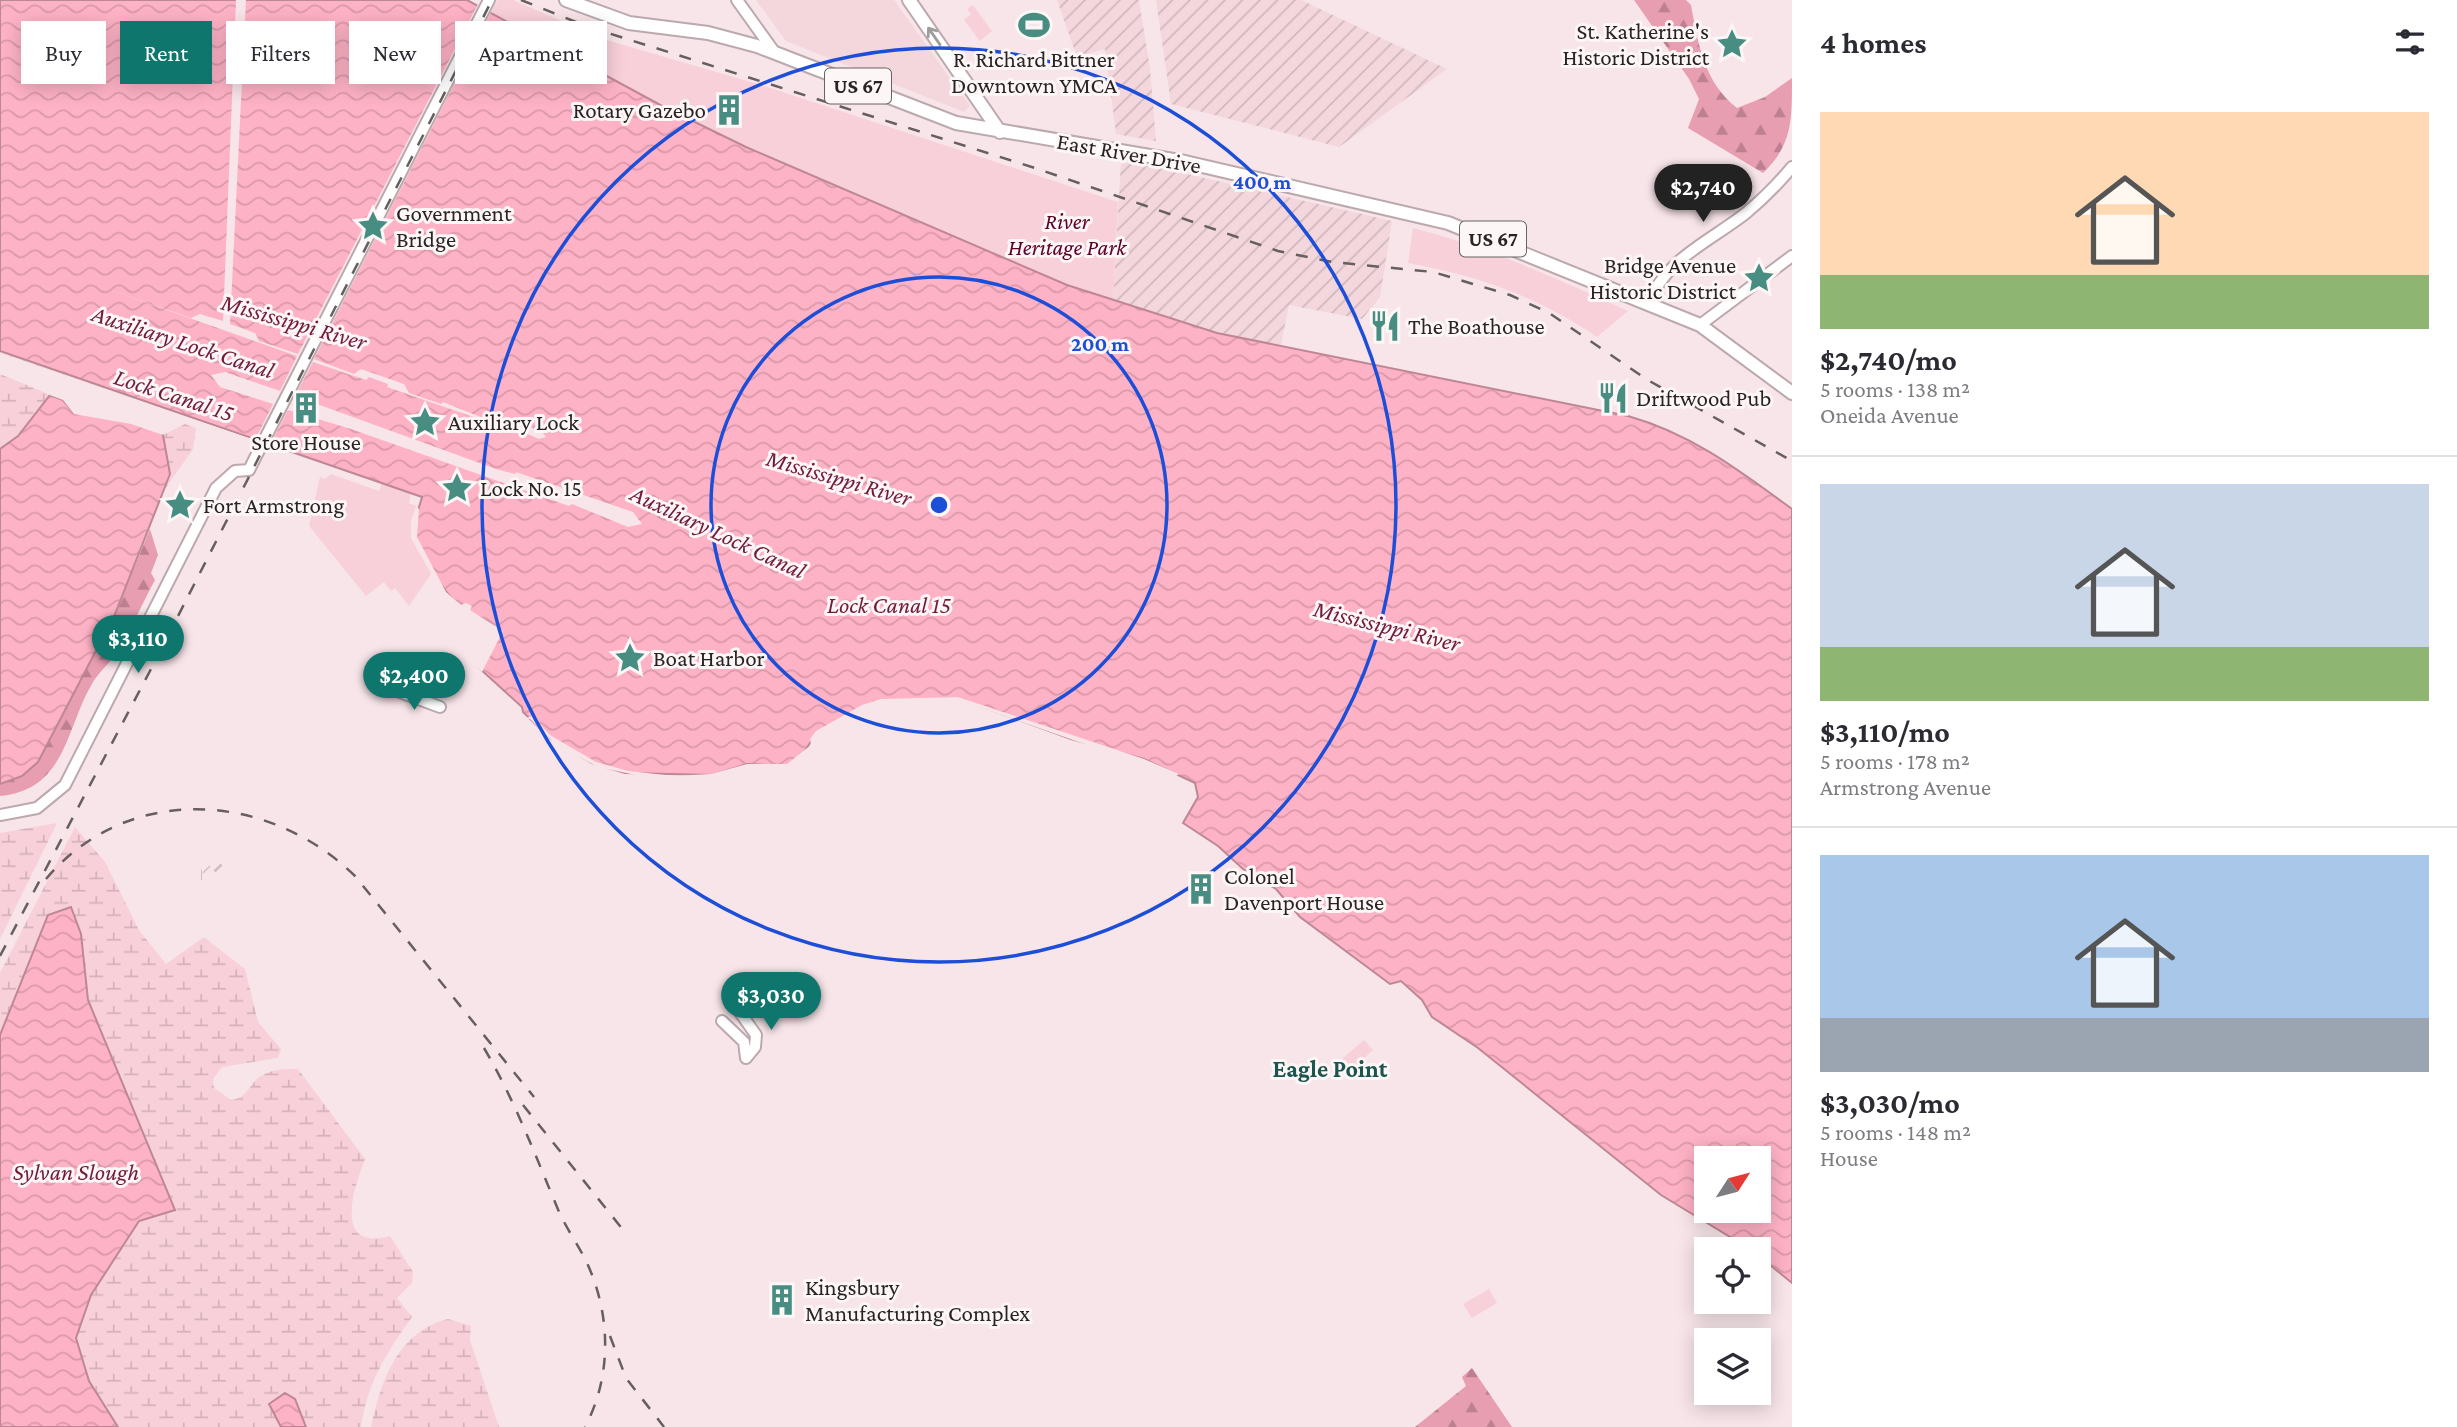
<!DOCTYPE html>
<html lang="en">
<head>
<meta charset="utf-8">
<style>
	body { margin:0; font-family:"Crimson Pro",serif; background:#f2f2f3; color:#2b2b33; height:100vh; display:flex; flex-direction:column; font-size:26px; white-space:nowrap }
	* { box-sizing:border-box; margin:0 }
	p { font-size:23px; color:#7c7c81 }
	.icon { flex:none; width:38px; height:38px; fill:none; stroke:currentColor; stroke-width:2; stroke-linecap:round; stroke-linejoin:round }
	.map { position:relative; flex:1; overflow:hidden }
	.details { display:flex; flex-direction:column; background:#fff; width:665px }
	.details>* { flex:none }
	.top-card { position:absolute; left:21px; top:21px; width:665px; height:63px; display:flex; gap:14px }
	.needle { width:46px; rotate:54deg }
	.buttons { position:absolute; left:1694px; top:1146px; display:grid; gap:14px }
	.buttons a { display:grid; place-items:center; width:77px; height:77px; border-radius:0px; background:#fff; box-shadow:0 4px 18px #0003; font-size:35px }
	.price { position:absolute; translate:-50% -60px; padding:0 16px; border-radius:24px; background:#0f766e; color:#fff; font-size:23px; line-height:46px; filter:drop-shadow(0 2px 4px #0008) }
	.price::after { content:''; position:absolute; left:50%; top:42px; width:21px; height:16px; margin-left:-10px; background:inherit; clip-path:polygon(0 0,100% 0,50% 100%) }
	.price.on { background:#222; color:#fff }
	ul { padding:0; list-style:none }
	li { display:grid; align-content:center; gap:14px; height:371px; padding:0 28px }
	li+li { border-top:2px solid #e1e1e2 }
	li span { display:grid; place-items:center; height:217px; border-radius:0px; color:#555 }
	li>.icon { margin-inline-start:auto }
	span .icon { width:126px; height:126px; fill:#fffc; stroke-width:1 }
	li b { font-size:30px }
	h2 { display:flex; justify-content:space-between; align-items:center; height:84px; padding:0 28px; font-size:30px }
	.chip { padding:0 24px; border-radius:0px; background:#fff; box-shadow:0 4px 18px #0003; font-size:24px; line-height:63px }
	.chip.on { background:#0f766e; color:#fff }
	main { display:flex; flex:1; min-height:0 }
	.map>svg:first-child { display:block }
</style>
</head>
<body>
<main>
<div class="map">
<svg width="1792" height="1427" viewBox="0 0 1792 1427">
	<defs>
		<pattern id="industrial-furrows" width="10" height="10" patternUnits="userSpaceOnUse" patternTransform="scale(1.75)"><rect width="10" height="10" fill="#f3d7dd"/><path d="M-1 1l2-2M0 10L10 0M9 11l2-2" fill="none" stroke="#d0b8be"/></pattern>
		<pattern id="forest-firs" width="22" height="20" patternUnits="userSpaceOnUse" patternTransform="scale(1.75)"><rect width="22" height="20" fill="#e89eb1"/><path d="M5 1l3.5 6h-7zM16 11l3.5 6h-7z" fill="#bc8090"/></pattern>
		<pattern id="wetland-marsh" width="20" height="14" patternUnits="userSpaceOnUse" patternTransform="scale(1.75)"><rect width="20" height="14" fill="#f8d0da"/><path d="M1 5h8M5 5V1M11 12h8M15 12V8" fill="none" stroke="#d5b2bb"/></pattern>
		<pattern id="water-waves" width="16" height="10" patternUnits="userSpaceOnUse" patternTransform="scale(1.75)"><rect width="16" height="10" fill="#feb2c5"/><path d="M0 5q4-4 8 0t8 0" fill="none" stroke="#da99a9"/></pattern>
	</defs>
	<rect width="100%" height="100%" fill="#f8e5e9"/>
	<!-- built -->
	<path fill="#f3d7dd" d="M756 0H894L970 106 964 112 786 41Z"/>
	<!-- industrial -->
	<path fill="url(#industrial-furrows)" d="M1057 0H1139L1150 69 1156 141 1116 134 1105 49 1077 57Z
		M1156 0H1301L1447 69 1339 147 1171 104Z
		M1121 162 1165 169 1392 221 1380 297 1362 319 1289 305 1281 345 1217 333 1113 300Z
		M0 351 337 467 0 353Z"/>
	<!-- forest -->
	<path fill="url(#forest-firs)" d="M1634 0H1686L1691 5C1698 44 1704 82 1737 108L1765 97 1792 78C1792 122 1792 145 1763 173L1688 128 1699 99 1689 79Z
		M150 529 158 555 151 573 155 580C142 604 131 630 117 652 110 663 100 671 93 682 66 726 67 790 0 796V784L22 776 38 762 115 614Z
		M1472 1368 1512 1427H1415L1466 1386 1462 1377Z"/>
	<!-- wetland -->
	<path fill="url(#wetland-marsh)" d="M0 374 63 400 0 475Z
		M185 424 196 428 193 449 165 489 156 513 163 435Z
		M57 823 0 939V833Z
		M75 827 105 862 139 930 166 964 204 937 245 969 258 1022 281 1049 278 1058 222 1067 213 1079 214 1088 231 1100C245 1098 247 1090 256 1080 267 1069 284 1069 298 1069L365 1159C354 1187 332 1252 390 1236L413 1272 412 1283 397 1298 412 1317C386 1354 368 1381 361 1427H118L88 1381 0 1187V973Z
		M448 1319 471 1326 470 1340 499 1427H371C381 1381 397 1332 448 1319Z"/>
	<!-- park -->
	<path fill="#f8d0da" d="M497 0H513L603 39 761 85 1118 202 1113 300 1067 285 746 147 664 107 491 13Z
		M973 5 992 31 980 41 964 20 971 14 967 9Z
		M1413 228C1488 247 1559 279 1628 311L1597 337C1539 297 1476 275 1408 263Z
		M331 474 379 491 382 483 411 493 409 503 419 507 415 522 433 571 409 606 395 588 391 591 384 582 366 596 309 526 320 477 325 479Z
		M1364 1040 1373 1050 1352 1069 1342 1059Z
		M1489 1289 1497 1303 1472 1318 1463 1304Z"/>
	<!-- water -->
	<path fill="url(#water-waves)" stroke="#be8795" stroke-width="2" fill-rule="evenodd" d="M0 0H467L664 107 746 147 1067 285 1217 333 1628 416C1692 434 1740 471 1792 509V1283L1759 1256V1250L1750 1249 1661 1195 1478 1048 1432 1017 1422 1000 1401 981 1390 984 1300 917 1276 889 1243 869 1218 846 1183 823 1198 797 1195 783 1144 759 1071 739 958 698 874 702 816 733 799 761 788 766 747 764 712 775 625 773 592 763 551 739 523 712 522 707 477 666 500 635C492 619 475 617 461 607 446 596 417 552 415 534 413 521 419 509 422 497L0 351ZM1706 1158H1759V1211H1706Z
		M50 395 63 400 74 413H101L157 428 163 435 170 474 115 614 38 762 22 776 0 784V449L18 436Z
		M71 907 81 934 88 1000 175 1210 139 1221 91 1295 76 1338 89 1381 118 1427H0V1035L48 915Z
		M285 1393 295 1399 306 1427H281L269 1404Z"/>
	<!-- pier -->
	<path fill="#f8e5e9" d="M236 0H246L230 324 255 333 259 341 298 354 479 2 492 10 314 359 354 374 361 369 404 384 409 393 441 404 443 402 483 418 492 414 541 431 546 437 539 439 510 426 508 429 387 387 388 384 369 377 366 380 313 362 295 396 496 469 515 474 516 472 633 512 642 524 628 527 572 504 569 506 351 429 288 410 269 447 0 354 255 440 273 404 220 387 211 375 225 372 280 391 297 356 96 285 191 318 200 314 223 321Z
		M51 392 65 398 75 410 102 409 158 424 164 431 163 435 131 424 74 414 63 400 47 394Z
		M416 506 419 509 417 537 446 592 461 605 466 603 472 606 470 610 503 631 482 672 475 666 497 633 459 610 443 595 411 538V521Z
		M958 697 1144 759 1179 774 1176 776 979 707 952 701 875 705 822 732 804 760 791 769 743 767 709 779 650 778 598 767 555 744 530 719 526 718 532 716 550 735 596 762 628 771 674 776 711 774 747 764H787L811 745 810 739 816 731 862 705 881 699Z"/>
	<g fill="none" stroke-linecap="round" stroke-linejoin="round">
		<!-- minor-tunnel -->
		<path stroke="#cfbec2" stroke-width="10" stroke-dasharray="10 5" stroke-linecap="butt" d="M217 867 219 869
			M206 869 207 870
			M201 875H202"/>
		<defs>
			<path id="minor" d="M737 0 775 53
				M1649 303C1665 259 1712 240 1746 213 1763 199 1778 184 1792 167
				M1700 325 1792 256
				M397 691 440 707
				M0 815 37 808 65 785 216 488 235 471 249 470 255 458 489 0
				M737 1008 756 1035 755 1047 746 1058
				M722 1021 744 1042 746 1058"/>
			<path id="major" d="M566 0 629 23 708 33 757 46 956 123 1185 162 1448 223 1700 325 1792 393
				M909 0 1000 132"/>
		</defs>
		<!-- minor casing -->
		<use href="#minor" stroke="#bba9ad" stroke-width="14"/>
		<!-- major casing -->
		<use href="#major" stroke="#bba9ad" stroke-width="16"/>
		<!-- minor -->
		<use href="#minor" stroke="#fff" stroke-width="10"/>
		<!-- major -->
		<use href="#major" stroke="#fff" stroke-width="12"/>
		<!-- rail -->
		<path stroke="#675e5f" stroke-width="2.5" stroke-dasharray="12 12" stroke-linecap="butt" d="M521 0 586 26 1035 168 1278 251 1332 262 1433 272 1510 295 1549 313 1646 379 1792 461
			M46 879C128 782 268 791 355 876L534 1097
			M0 956 151 669 492 0
			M484 1048C514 1099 534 1152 557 1207 565 1227 578 1244 587 1263 611 1315 612 1376 585 1427
			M523 1105 624 1231
			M610 1336 626 1378 664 1427"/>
	</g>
	<!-- one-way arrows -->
	<defs><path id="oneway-shaft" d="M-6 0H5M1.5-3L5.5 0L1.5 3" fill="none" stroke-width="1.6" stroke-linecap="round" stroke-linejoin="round" transform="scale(1.75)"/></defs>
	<use stroke="#9f9c9c" href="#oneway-shaft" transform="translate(934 36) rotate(-125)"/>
	<!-- distance rings -->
	<g fill="none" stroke="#1d4ed8" stroke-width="3.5">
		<circle cx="939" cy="505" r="228"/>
		<circle cx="939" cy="505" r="457"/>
	</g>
	<!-- icons -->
	<defs>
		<symbol id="stadium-bare" viewBox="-9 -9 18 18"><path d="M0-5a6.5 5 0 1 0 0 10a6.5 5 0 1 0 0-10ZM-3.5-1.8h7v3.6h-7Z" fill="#488d82" stroke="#fdf6f7" stroke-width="2.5" paint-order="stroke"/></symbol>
		<symbol id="sight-bare" viewBox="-9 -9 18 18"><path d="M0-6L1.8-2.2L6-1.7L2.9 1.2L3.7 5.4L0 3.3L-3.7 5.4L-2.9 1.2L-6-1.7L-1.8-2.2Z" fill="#488d82" stroke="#fdf6f7" stroke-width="2.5" paint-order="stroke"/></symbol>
		<symbol id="building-bare" viewBox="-9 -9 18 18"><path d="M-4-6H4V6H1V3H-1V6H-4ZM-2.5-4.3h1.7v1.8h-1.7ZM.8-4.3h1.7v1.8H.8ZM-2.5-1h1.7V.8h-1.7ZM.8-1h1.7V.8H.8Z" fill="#488d82" stroke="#fdf6f7" stroke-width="2.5" paint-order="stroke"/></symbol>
		<symbol id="restaurant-bare" viewBox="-9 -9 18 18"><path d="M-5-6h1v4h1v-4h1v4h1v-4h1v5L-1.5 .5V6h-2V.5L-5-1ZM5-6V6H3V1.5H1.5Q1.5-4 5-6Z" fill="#488d82" stroke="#fdf6f7" stroke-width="2.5" paint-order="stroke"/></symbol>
	</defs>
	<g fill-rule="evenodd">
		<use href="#stadium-bare" x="1012" y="3" width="44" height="44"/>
		<use href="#sight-bare" x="1710" y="22" width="44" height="44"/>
		<use href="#building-bare" x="707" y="88" width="44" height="44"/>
		<use href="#sight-bare" x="351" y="204" width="44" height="44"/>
		<use href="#sight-bare" x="1737" y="256" width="44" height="44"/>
		<use href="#restaurant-bare" x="1363" y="304" width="44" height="44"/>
		<use href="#restaurant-bare" x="1591" y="376" width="44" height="44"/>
		<use href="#building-bare" x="284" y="386" width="44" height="44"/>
		<use href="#sight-bare" x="403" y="400" width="44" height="44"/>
		<use href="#sight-bare" x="435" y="466" width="44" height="44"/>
		<use href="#sight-bare" x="158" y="483" width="44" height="44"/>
		<use href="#sight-bare" x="608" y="636" width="44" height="44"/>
		<use href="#building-bare" x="1179" y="867" width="44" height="44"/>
		<use href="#building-bare" x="760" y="1278" width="44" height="44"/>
	</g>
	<g text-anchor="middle" stroke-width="6" stroke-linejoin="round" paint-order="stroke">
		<!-- shield labels -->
		<g fill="#fdf6f7" stroke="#696263" stroke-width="2">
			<rect x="825" y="68.5" width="66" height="35" rx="5"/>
			<rect x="1460" y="221.5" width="66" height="35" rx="5"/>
		</g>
		<g font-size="21" font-weight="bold" fill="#292324">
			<text x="858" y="93">US 67</text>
			<text x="1493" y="246">US 67</text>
		</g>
		<!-- poi labels -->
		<g font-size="23" fill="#292324" stroke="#fdf6f7" text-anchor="start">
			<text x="1709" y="39" text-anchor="end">St. Katherine's<tspan x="1709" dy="26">Historic District</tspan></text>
			<text x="1034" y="67" text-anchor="middle">R. Richard Bittner<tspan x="1034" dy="26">Downtown YMCA</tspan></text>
			<text x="706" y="118" text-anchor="end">Rotary Gazebo</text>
			<text x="396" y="221">Government<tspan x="396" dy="26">Bridge</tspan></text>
			<text x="1736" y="273" text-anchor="end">Bridge Avenue<tspan x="1736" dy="26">Historic District</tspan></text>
			<text x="1408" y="334">The Boathouse</text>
			<text x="1636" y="406">Driftwood Pub</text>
			<text x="448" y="430">Auxiliary Lock</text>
			<text x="306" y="450" text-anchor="middle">Store House</text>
			<text x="480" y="496">Lock No. 15</text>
			<text x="203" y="513">Fort Armstrong</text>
			<text x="653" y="666">Boat Harbor</text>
			<text x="1224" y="884">Colonel<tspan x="1224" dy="26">Davenport House</tspan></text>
			<text x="805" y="1295">Kingsbury<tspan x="805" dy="26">Manufacturing Complex</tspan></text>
		</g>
		<!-- street labels -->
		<g font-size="23" fill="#292324" stroke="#fdf6f7">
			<text transform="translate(1129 153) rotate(10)" y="8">East River Drive</text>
		</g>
		<!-- park labels -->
		<g font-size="23" font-style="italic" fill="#5b0129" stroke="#fdf6f7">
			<text x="1067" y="229">River<tspan x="1067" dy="26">Heritage Park</tspan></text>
		</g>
		<!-- water labels -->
		<g font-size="24" font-style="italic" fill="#711b3b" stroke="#fdf6f7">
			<text transform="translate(294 322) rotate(16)" y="8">Mississippi River</text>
			<text transform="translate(183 342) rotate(18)" y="8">Auxiliary Lock Canal</text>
			<text transform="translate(174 395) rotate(18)" y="8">Lock Canal 15</text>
			<text transform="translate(839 478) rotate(16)" y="8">Mississippi River</text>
			<text transform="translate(718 532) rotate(25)" y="8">Auxiliary Lock Canal</text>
			<text x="889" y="613">Lock Canal 15</text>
			<text transform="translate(1387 626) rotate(14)" y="8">Mississippi River</text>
			<text x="76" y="1180">Sylvan Slough</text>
		</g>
		<!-- neighbourhood labels -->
		<g font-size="24" font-weight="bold" fill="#1c554d" stroke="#fdf6f7">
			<text x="1330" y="1077">Eagle Point</text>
		</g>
	</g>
	<circle cx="939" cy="505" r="10" fill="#1d4ed8" stroke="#fdf6f7" stroke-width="3.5"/>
	<g font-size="21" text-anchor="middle" font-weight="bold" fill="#1d4ed8" stroke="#fdf6f7" stroke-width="6" stroke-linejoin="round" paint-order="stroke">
		<text x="1262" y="189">400 m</text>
		<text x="1100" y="351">200 m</text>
	</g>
</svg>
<div class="buttons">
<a><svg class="needle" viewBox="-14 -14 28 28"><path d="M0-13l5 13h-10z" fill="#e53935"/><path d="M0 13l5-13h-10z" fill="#7c7c81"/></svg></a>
<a><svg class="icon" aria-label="locate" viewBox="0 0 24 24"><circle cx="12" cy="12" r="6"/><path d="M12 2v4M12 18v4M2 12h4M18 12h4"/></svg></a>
<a><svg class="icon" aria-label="layers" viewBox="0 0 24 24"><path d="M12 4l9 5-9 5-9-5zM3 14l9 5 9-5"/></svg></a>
</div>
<b class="price on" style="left:1703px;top:224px">$2,740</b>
<b class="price" style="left:138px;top:675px">$3,110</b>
<b class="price" style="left:414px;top:712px">$2,400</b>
<b class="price" style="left:771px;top:1032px">$3,030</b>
<div class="top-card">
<a class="chip">Buy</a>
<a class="chip on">Rent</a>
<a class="chip">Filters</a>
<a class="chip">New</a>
<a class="chip">Apartment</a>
</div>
</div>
<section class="details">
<h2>4 homes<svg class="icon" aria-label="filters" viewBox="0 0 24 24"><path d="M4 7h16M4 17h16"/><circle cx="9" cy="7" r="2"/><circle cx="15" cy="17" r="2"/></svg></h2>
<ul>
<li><span style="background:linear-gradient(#ffd9b3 75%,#8fb573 0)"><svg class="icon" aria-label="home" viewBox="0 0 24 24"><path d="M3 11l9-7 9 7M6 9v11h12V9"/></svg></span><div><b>$2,740/mo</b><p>5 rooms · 138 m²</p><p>Oneida Avenue</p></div></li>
<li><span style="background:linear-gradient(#c9d6e8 75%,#8fb573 0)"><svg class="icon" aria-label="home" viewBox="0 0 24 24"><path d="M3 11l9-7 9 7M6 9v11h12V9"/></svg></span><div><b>$3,110/mo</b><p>5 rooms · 178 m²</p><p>Armstrong Avenue</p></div></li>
<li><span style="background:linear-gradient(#a9c7e8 75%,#9aa5b1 0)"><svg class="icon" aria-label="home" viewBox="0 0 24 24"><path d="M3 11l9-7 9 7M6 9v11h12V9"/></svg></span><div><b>$3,030/mo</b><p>5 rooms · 148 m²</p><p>House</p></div></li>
</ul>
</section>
</main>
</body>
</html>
